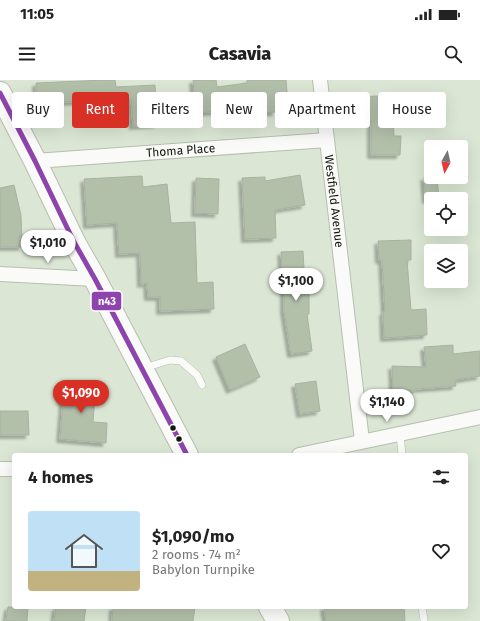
<!DOCTYPE html>
<html lang="en">
<head>
<meta charset="utf-8">
<style>
	body { margin:0; font-family:"Fira Sans",sans-serif; background:#f2f2f2; color:#222; height:100vh; display:flex; flex-direction:column; font-size:15px; white-space:nowrap }
	* { box-sizing:border-box; margin:0 }
	p { font-size:13px; color:#767676 }
	.icon { flex:none; width:22px; height:22px; fill:none; stroke:currentColor; stroke-width:2; stroke-linecap:round; stroke-linejoin:round }
	.map { position:relative; flex:1; overflow:hidden }
	.sheet { position:absolute; left:12px; top:373px; width:456px; height:156px; display:flex; flex-direction:column; background:#fff; border-radius:4px; box-shadow:0 4px 16px #0002 }
	.sheet>* { flex:none }
	.banner { position:absolute; left:12px; top:12px; width:456px; height:36px; display:flex; gap:8px }
	.needle { width:26px; rotate:188deg }
	.fabs { position:absolute; left:424px; top:60px; display:grid; gap:8px }
	.fabs a { display:grid; place-items:center; width:44px; height:44px; border-radius:4px; background:#fff; box-shadow:0 4px 16px #0002; font-size:20px }
	.price { position:absolute; translate:-50% -34px; padding:0 9px; border-radius:14px; background:#fff; color:#222; font-size:13px; line-height:26px; filter:drop-shadow(0 1px 2px #0008) }
	.price::after { content:''; position:absolute; left:50%; top:24px; width:12px; height:9px; margin-left:-6px; background:inherit; clip-path:polygon(0 0,100% 0,50% 100%) }
	.price.active { background:#d93025; color:#fff }
	ul { padding:0; list-style:none }
	li { display:flex; align-items:center; gap:12px; height:100px; padding:0 16px }
	li span { display:grid; place-items:center; flex:none; width:112px; height:80px; border-radius:4px; color:#555 }
	li>.icon { margin-inline-start:auto }
	span .icon { width:48px; height:48px; fill:#fffc; stroke-width:1 }
	li b { font-size:17px }
	h2 { display:flex; justify-content:space-between; align-items:center; height:48px; padding:0 16px; font-size:17px }
	.tag { padding:0 14px; border-radius:4px; background:#fff; box-shadow:0 4px 16px #0002; font-size:14px; line-height:36px }
	.tag.active { background:#d93025; color:#fff }
	.status { display:flex; justify-content:space-between; align-items:center; height:28px; padding:0 20px; background:#fff; direction:ltr }
	.status svg { height:11px; fill:currentColor }
	header { display:flex; justify-content:space-between; align-items:center; height:52px; padding:0 16px; background:#fff; font-size:18px; font-weight:800 }
	.map>svg:first-child { display:block }
</style>
</head>
<body>
<div class="status"><b>11:05</b><svg viewBox="0 0 49 12"><path d="M0 12V9h3v3zM5 12V6h3v6zM10 12V3h3v9zM15 12V0h3v12zM26 1h20v11H26zM47 4h2v5h-2z"/></svg></div>
<header><svg class="icon" aria-label="menu" viewBox="0 0 24 24"><path d="M4 6h16M4 12h16M4 18h16"/></svg>Casavia<svg class="icon" aria-label="search" viewBox="0 0 24 24"><circle cx="10" cy="10" r="6"/><path d="M15 15l6 6"/></svg></header>
<div class="map">
<svg width="480" height="541" viewBox="0 0 480 541">
	<defs>
		<filter id="shadow"><feDropShadow dx="-3.5" dy="3.5" stdDeviation="1" flood-color="#0004"/></filter>
	</defs>
	<rect width="100%" height="100%" fill="#dbe7d4"/>
	<!-- building -->
	<path fill="#b2bfa9" stroke="#a8b2a2" filter="url(#shadow)" d="M105 0H115L116 7 155 5 157 44 133 46 131 19 37 23 36 3Z
		M193 0H216L217 7 247 3V0H286L288 24 275 25 276 32 259 33 258 20 218 23 219 31 196 33Z
		M378 16V21H392L394 56H401L400 75H371V40L357 41 356 17Z
		M300 95 305 125 275 130 276 158 245 159 242 98 265 97V101Z
		M142 96 143 107 167 104 171 143 195 142 197 203 213 202 214 229 160 231V217H148L147 203 141 204 140 173 119 174 117 143 87 145 84 99Z
		M424 97H437L439 119 426 120Z
		M196 98 219 99 218 134 195 133Z
		M14 105 21 135 22 167H0V108Z
		M411 160V180H407L411 230 426 229 427 255 384 258 383 232H385L382 180H379L378 161Z
		M303 171 305 207H309V234H307L312 271 291 274 284 230V200H283L281 172Z
		M245 264 260 297 230 310 216 277Z
		M453 265V274L480 271V296L455 300 456 306 415 309V311H393L392 286 426 287 424 267Z
		M316 301 320 331 300 334 295 304Z
		M62 302 96 304 93 342 107 343 106 363 60 359 63 321H61Z
		M0 331H28L29 355H0Z
		M8 527H28L27 541H6Z
		M56 527H86L84 541H54Z
		M113 527H195L193 541H112Z
		M324 527H404L405 541H326Z"/>
	<g fill="none" stroke-linecap="round" stroke-linejoin="round">
		<defs>
			<path id="service" d="M144 288 170 280 181 281 197 295 202 305
				M400 354 402 375
				M422 527 424 540"/>
			<g id="minor">
				<path id="s1" d="M320 0 362 361"/>
				<path id="s2" d="M35 81 327 60"/>
				<path d="M0 194 95 199"/>
				<path d="M299 375 480 337"/>
				<path d="M0 389H14"/>
			</g>
			<path id="primary" d="M0 13 35 81 74 162 95 199 187 375
				M270 527 278 541"/>
		</defs>
		<!-- service casing -->
		<use href="#service" stroke="#b6bfb0" stroke-width="8"/>
		<!-- minor casing -->
		<use href="#minor" stroke="#b6bfb0" stroke-width="16"/>
		<!-- primary casing -->
		<use href="#primary" stroke="#b6bfb0" stroke-width="24"/>
		<!-- service -->
		<use href="#service" stroke="#fafbf9" stroke-width="7"/>
		<!-- minor -->
		<use href="#minor" stroke="#fafbf9" stroke-width="14"/>
		<!-- primary -->
		<use href="#primary" stroke="#fafbf9" stroke-width="22"/>
		<defs>
			<path id="bus-1" d="M0 13 35 81 74 162 95 199 187 375"/>
		</defs>
		<!-- bus-1 casing -->
		<use href="#bus-1" stroke="#fff" stroke-width="8"/>
		<!-- bus-1 -->
		<use href="#bus-1" stroke="#8e44ad" stroke-width="5"/>
	</g>
	<!-- markers -->
	<g fill="#11180c" stroke="#fff" stroke-width="1.5">
		<circle cx="173" cy="348" r="3.5"/>
		<circle cx="179" cy="359" r="3.5"/>
	</g>
	<g text-anchor="middle" stroke-width="3.5" stroke-linejoin="round" paint-order="stroke">
		<!-- street labels -->
		<g font-size="12" fill="#11180c" stroke="#fff">
			<text dy="4" stroke="none"><textPath href="#s2" startOffset="146">Thoma Place</textPath></text>
			<text dy="4" stroke="none"><textPath href="#s1" startOffset="122">Westfield Avenue</textPath></text>
		</g>
	</g>
	<rect stroke="#fff" stroke-width="1.5" x="91" y="211" width="31" height="20" rx="4" fill="#8e44ad"/>
	<g font-size="11" text-anchor="middle" font-weight="bold" fill="#fff">
		<text x="107" y="225">n43</text>
	</g>
</svg>
<div class="fabs">
<a><svg class="needle" viewBox="-14 -14 28 28"><path d="M0-13l5 13h-10z" fill="#e53935"/><path d="M0 13l5-13h-10z" fill="#767676"/></svg></a>
<a><svg class="icon" aria-label="locate" viewBox="0 0 24 24"><circle cx="12" cy="12" r="6"/><path d="M12 2v4M12 18v4M2 12h4M18 12h4"/></svg></a>
<a><svg class="icon" aria-label="layers" viewBox="0 0 24 24"><path d="M12 4l9 5-9 5-9-5zM3 14l9 5 9-5"/></svg></a>
</div>
<b class="price" style="left:48px;top:184px">$1,010</b>
<b class="price" style="left:296px;top:222px">$1,100</b>
<b class="price active" style="left:81px;top:334px">$1,090</b>
<b class="price" style="left:387px;top:343px">$1,140</b>
<div class="banner">
<a class="tag">Buy</a>
<a class="tag active">Rent</a>
<a class="tag">Filters</a>
<a class="tag">New</a>
<a class="tag">Apartment</a>
<a class="tag">House</a>
</div>
<section class="sheet">
<h2>4 homes<svg class="icon" aria-label="filters" viewBox="0 0 24 24"><path d="M4 7h16M4 17h16"/><circle cx="9" cy="7" r="2"/><circle cx="15" cy="17" r="2"/></svg></h2>
<ul>
<li><span style="background:linear-gradient(#bfe0f5 75%,#c2b280 0)"><svg class="icon" aria-label="home" viewBox="0 0 24 24"><path d="M3 11l9-7 9 7M6 9v11h12V9"/></svg></span><div><b>$1,090/mo</b><p>2 rooms · 74 m²</p><p>Babylon Turnpike</p></div><svg class="icon" aria-label="heart" viewBox="0 0 24 24"><path d="M12 20l-8-8c-3-5 5-10 8-4 3-6 11-1 8 4z"/></svg></li>
</ul>
</section>
</div>
</body>
</html>
